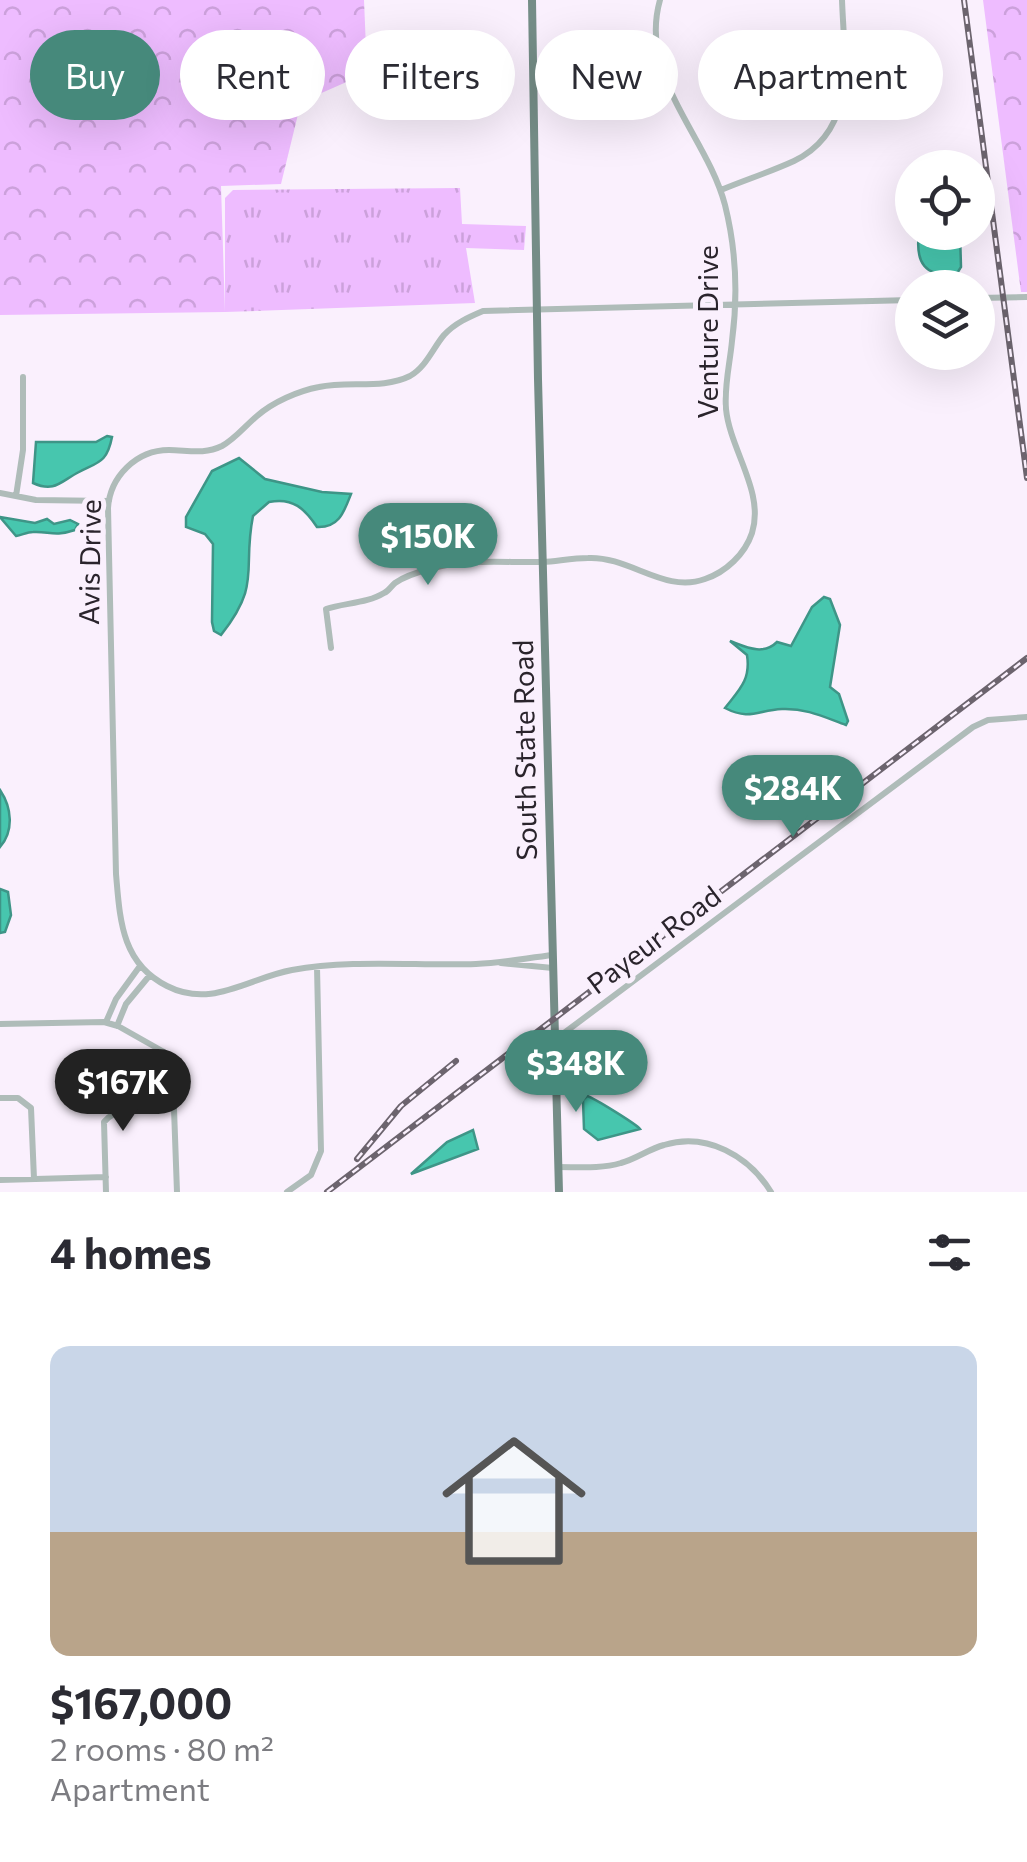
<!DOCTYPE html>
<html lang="en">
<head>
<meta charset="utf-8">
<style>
	body { margin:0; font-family:Commissioner,sans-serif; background:#f2f2f3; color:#2b2b33; height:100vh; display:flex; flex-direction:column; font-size:38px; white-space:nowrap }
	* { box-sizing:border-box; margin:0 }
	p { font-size:32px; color:#7c7c81 }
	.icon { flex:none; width:55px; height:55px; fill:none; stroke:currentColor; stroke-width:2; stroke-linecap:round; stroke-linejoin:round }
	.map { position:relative; height:1192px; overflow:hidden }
	.drawer { display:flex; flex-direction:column; background:#fff; flex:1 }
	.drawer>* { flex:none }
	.guide { position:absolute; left:30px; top:30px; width:968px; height:90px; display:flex; gap:20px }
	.fabs { position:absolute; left:895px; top:150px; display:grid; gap:20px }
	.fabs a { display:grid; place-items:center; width:100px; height:100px; border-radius:50%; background:#fff; box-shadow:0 10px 40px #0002; font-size:50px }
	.price { position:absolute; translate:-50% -85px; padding:0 22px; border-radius:35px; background:#46897b; color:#fff; font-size:32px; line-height:65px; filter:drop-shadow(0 2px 5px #0008) }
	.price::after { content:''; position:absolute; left:50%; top:60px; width:30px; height:22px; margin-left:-15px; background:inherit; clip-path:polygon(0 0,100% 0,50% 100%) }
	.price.on { background:#222; color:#fff }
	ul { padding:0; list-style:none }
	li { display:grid; align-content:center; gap:20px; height:530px; padding:0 50px }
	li+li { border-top:2px solid #e1e1e2 }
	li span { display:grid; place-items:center; height:310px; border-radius:20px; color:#555 }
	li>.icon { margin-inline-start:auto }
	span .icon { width:180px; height:180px; fill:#fffc; stroke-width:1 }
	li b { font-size:42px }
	h2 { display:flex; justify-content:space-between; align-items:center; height:120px; padding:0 50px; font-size:42px }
	.pill { padding:0 35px; border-radius:45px; background:#fff; box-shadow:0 10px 40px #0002; font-size:35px; line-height:90px }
	.pill.on { background:#46897b; color:#fff }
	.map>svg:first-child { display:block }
</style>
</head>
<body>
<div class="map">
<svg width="1027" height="1192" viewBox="0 0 1027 1192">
	<defs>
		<pattern id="grass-tufts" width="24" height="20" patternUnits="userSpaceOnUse" patternTransform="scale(2.5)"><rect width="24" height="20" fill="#eebcff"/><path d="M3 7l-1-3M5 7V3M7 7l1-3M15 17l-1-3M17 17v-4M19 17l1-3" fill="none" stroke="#cca1db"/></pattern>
		<pattern id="forest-crowns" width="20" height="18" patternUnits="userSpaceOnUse" patternTransform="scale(2.5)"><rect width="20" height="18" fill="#eebcff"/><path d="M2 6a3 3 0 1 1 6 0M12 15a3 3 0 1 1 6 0" fill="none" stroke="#cca1db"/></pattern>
	</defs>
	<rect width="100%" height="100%" fill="#faf0fd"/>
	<!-- grass -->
	<path fill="url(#grass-tufts)" d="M460 188 462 224 526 226 524 250 466 248 475 303 225 312V198L233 190Z"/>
	<!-- forest -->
	<path fill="url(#forest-crowns)" d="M0 0H364L367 73 301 102 281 184 221 186 225 312 0 315Z
		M983 0H1027V292H1021Z"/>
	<!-- water -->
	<path fill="#47c6ae" stroke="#3e9587" stroke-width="2.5" d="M919 233H960L961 267 956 275C925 277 915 263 919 233Z
		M107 436 112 437C107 463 98 462 79 472 61 481 55 493 33 483L36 442H96Z
		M239 458 265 479 322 492 351 494C344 512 339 528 317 527 305 509 293 497 269 502L253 516C242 571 262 583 221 635L214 631 212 622 213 544 205 534 186 527V517L212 471Z
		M0 517 35 523 47 519 54 524 70 520 78 524 75 530C54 537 49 531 33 532 27 532 22 535 16 536Z
		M824 597 830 599 840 625 830 687 839 694 848 721 846 725C824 717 806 708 782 709 758 710 750 721 725 708 739 690 751 680 747 655L730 641C746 647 763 656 777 642L791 646 812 607Z
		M0 790C12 808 14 831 0 847Z
		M0 889 8 892 11 915 5 932 0 933Z
		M587 1096C594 1098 636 1124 640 1129L598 1140 584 1129 583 1100Z
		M473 1130 478 1149 411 1174 447 1142Z"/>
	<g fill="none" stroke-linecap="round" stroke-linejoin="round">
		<!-- minor -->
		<path stroke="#afbcb9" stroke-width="6" d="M721 190C745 180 770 172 794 161 858 130 844 59 842 0
			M978 298 1027 297
			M0 493 36 500 109 501
			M16 496 23 450V377
			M331 648 326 609C344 603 368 603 384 593 389 591 391 586 395 583 405 576 418 572 430 569 467 558 505 563 543 562 558 561 573 558 588 558 630 556 664 594 705 579 726 572 745 554 752 533 765 492 730 450 726 409 724 386 730 363 732 341 738 296 736 249 725 205 707 136 638 77 660 0
			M553 955C527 958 502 963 476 964 416 966 352 959 292 970 248 978 212 1009 167 986 121 963 120 919 116 874L108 508C110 477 136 450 169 450 187 450 204 455 222 446 235 439 245 426 257 416 273 402 298 391 319 387 348 380 382 390 410 376 426 367 433 348 444 335 455 323 469 317 483 311L912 300
			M501 963 553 968
			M106 1022 116 999 140 966
			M0 1024 104 1022 118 1026 164 1052 173 1081 177 1192
			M117 1026 126 1004 150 975
			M556 1039 973 727 988 720 1027 717
			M0 1098H18L31 1108 34 1179
			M558 1167C579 1167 601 1169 621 1163 636 1159 649 1149 664 1145 707 1132 749 1156 771 1192
			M0 1180 106 1177
			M106 1192 104 1122C120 1103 150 1108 174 1107
			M287 1192 311 1175 321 1151 317 967"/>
		<!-- major -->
		<path stroke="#758d87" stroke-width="8" d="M532 0 538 379 559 1192"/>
		<defs>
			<path id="rail" d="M964 0 1027 478
				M357 1159 401 1106 456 1061
				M327 1192 1027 658"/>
		</defs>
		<!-- rail casing -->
		<use href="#rail" stroke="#6c646e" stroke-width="6"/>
		<!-- rail -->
		<use href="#rail" stroke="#faf0fd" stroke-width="2.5" stroke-dasharray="8" stroke-linecap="butt"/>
	</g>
	<g text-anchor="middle" stroke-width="10" stroke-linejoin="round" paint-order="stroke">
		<!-- street labels -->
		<g font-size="28" fill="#2a242c" stroke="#faf0fd">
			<text transform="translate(708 332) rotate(-90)" y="10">Venture Drive</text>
			<text transform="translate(90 562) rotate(-89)" y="10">Avis Drive</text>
			<text transform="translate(525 750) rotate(-91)" y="10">South State Road</text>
			<text transform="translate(654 940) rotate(-37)" y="10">Payeur Road</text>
		</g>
	</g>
</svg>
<div class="fabs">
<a><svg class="icon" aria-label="locate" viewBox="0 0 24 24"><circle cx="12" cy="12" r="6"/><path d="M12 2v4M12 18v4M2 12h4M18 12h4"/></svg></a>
<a><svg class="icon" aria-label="layers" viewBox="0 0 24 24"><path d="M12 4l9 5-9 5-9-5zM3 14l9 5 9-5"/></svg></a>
</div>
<b class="price" style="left:428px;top:588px">$150K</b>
<b class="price" style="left:793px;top:840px">$284K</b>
<b class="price" style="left:576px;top:1115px">$348K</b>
<b class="price on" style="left:123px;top:1134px">$167K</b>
<div class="guide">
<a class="pill on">Buy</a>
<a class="pill">Rent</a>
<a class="pill">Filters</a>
<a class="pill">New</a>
<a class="pill">Apartment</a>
</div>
</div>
<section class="drawer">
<h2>4 homes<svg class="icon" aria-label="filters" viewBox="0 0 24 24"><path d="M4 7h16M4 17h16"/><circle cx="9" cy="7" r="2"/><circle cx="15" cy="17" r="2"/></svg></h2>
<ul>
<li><span style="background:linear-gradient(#c9d6e8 60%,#b9a48a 0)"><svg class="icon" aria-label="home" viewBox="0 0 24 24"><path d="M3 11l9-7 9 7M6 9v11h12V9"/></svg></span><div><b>$167,000</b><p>2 rooms · 80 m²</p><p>Apartment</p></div></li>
</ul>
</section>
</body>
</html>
